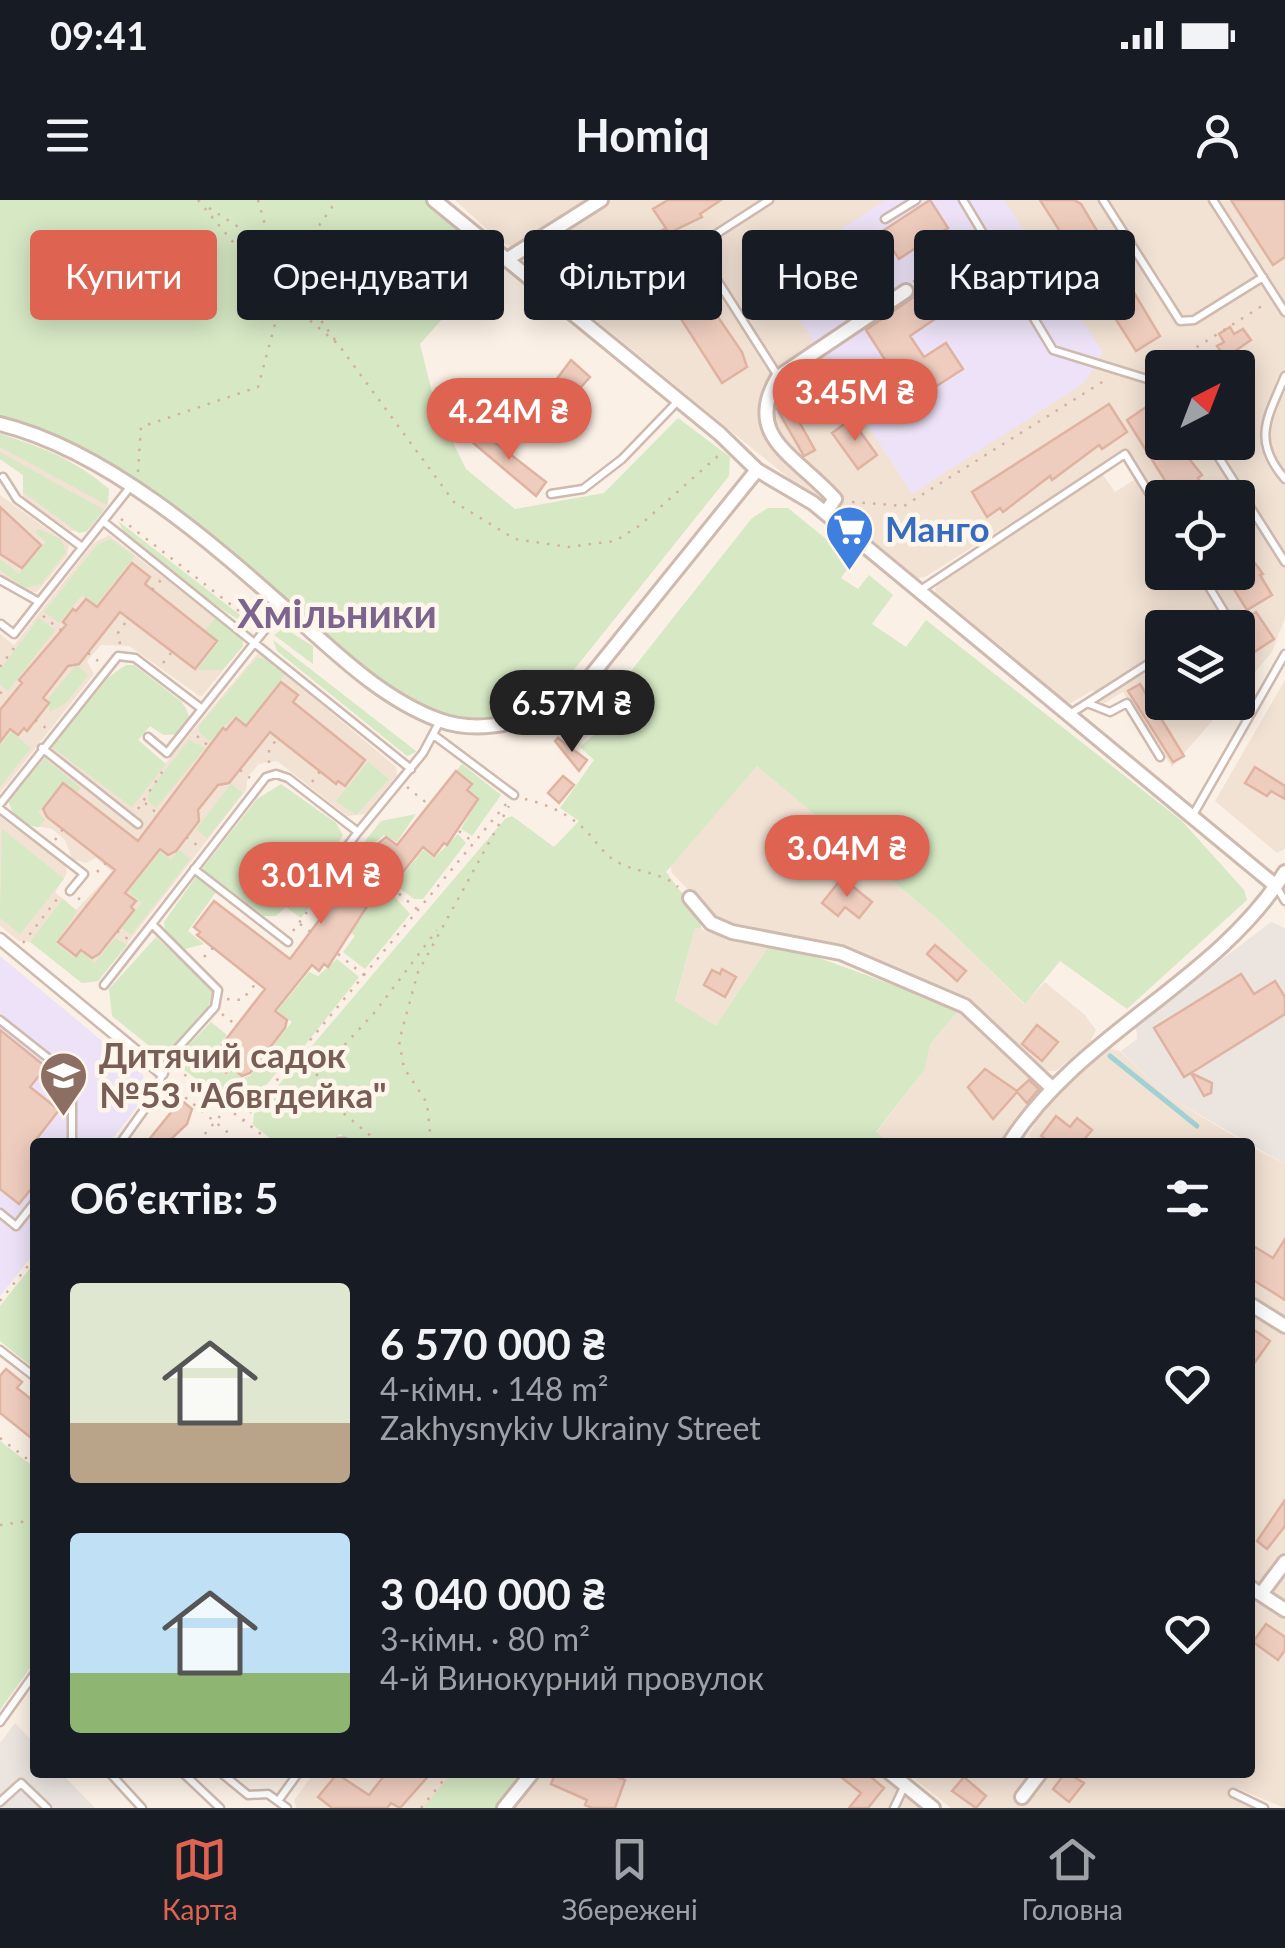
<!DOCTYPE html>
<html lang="uk">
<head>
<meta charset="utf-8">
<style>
	body { margin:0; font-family:Lato,sans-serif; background:#20242c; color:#f1f3f6; height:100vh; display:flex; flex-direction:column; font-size:38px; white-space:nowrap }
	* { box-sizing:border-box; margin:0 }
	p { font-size:32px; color:#9ea1a6 }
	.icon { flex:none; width:55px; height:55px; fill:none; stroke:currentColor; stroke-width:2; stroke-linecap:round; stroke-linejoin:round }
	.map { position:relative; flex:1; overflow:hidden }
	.side { position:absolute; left:30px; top:938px; width:1225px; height:640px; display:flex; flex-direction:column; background:#171b24; border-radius:10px; box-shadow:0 5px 25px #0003 }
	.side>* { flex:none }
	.top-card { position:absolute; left:30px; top:30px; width:1225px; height:90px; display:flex; gap:20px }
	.needle { width:65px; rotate:42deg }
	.controls { position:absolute; left:1145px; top:150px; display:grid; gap:20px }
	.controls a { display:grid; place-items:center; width:110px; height:110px; border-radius:10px; background:#171b24; box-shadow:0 5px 25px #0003; font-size:50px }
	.price { position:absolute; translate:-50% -85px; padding:0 22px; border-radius:35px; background:#de6451; color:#fff; font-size:32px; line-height:65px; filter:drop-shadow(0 2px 5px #0008) }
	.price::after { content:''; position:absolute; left:50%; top:60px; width:30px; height:22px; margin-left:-15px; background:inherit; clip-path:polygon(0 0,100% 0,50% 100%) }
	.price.active { background:#222; color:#fff }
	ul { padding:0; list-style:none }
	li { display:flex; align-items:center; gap:30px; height:250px; padding:0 40px }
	li span { display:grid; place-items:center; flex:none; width:280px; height:200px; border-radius:10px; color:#555 }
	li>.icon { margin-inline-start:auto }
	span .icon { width:120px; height:120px; fill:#fffc; stroke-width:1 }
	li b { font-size:42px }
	h2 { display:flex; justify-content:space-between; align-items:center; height:120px; padding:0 40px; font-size:42px }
	.tag { padding:0 35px; border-radius:10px; background:#171b24; box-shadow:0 5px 25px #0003; font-size:35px; line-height:90px }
	.tag.active { background:#de6451; color:#fff }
	.status { display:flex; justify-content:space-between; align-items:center; height:70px; padding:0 50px; background:#171b24; direction:ltr }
	.status svg { height:28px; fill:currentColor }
	header { display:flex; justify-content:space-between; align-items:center; height:130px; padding:0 40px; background:#171b24; font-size:45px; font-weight:700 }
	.tab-bar { display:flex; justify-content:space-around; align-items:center; height:140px; border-top:2px solid #363941; background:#171b24; font-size:28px; color:#9ea1a6 }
	.tab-bar a { display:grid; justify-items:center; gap:5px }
	.tab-bar .active { color:#de6451 }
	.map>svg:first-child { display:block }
</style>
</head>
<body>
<div class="status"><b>09:41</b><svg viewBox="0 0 49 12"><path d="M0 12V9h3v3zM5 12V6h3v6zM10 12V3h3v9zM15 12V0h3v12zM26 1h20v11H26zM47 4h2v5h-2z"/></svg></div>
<header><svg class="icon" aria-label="menu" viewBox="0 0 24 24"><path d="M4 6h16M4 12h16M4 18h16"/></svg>Homiq<svg class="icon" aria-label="person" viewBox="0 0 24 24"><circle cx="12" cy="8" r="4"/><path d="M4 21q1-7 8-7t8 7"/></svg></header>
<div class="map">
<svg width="1285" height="1608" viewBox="0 0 1285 1608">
	<rect width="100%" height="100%" fill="#fbf0e5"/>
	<!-- residential -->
	<path fill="#f2e2d4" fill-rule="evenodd" d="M455 0H594L513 47 501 42Z
		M608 0H1285V418L1272 452 1238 492V428H1162V502L1228 503 1172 567 1123 492 1103 504 1093 490 1071 503 1059 500 935 397V389L945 375 1103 275 1115 292 1140 276 1123 252 925 377 911 379 836 315 843 297 820 275 812 284 819 293 814 299 529 65 533 48ZM1162 168H1238V242H1162ZM1162 298H1238V372H1162Z
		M0 234 63 257 109 289 108 305 87 331H71L23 298V275L0 259Z
		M0 295 69 345 67 356 37 392H27L0 375Z
		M109 335 242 438 243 446 201 497 129 446 101 445 87 461 94 474 0 593V434L14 445 94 343Z
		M259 452 396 567 397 575 366 614 347 616 277 561 259 564 248 576 246 590 98 781 82 783 31 742 19 741 0 726V617L65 664 67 673 55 692 76 710 112 672 96 658 86 663 72 659 65 640 52 629 25 624 15 615 9 602 108 478 122 467 134 465 186 507 189 517 178 534 164 535 150 526 138 540 165 564Z
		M1285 480V649L1277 653 1215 601Z
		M757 566 940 721 1024 804 1045 782 1085 815 1096 830 1090 842 1056 871H1044L964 799 835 744 739 726 715 717 672 673 670 664Z
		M695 728 760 744 772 741 716 827 675 802Z
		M960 809 1002 846 1039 889 1001 942H888L876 933 925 869 930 844Z
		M1109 848 1120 851 1164 894 1244 942H1034L1029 935 1042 910Z
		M1250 946 1285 964V1116L1250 1094Z
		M1250 1114 1285 1136V1401L1250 1378Z
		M1250 1397 1285 1420V1608L1236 1588 1231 1598 1252 1608H951L907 1573 1250 1572Z
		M541 1572 885 1573 928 1608H513Z
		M314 1573H525L498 1608H296L294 1600Z"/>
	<!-- industrial -->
	<path fill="#ebe4df" d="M1271 722 1285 728V964L1164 894 1121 851 1137 839 1136 825Z
		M15 1523 35 1544V1572L61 1573 95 1608H0V1543Z"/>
	<!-- education -->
	<path fill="#ede2f7" d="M886 0H1004L1103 152 1085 182 912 294 771 75Z
		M0 756 143 875 147 894 110 942H35V1052L0 1096Z"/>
	<!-- green -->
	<path fill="#d6e8c4" d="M0 0H434L499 55 420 144 436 208 466 269 515 309 604 293 678 218 730 257 729 276 573 471 509 522 481 526 408 505 176 321 92 264 0 224Z
		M0 234C40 246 77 261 109 289L107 305 0 247Z
		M0 252 104 310 87 331 79 333 23 292V275L0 259Z
		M768 308H788L853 361 841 378 858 389 869 375 893 395 872 424 906 447 926 420 1182 621 1244 690 1247 700 1127 809 1060 761 1025 804 940 721 757 566 666 672 700 717 701 729 695 728 675 801 716 826 772 741 960 809 930 844 925 869 876 932 888 942H351L340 934 333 942H275L253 925 254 914 505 619 512 616 554 647 579 621 560 608 594 560 580 547 609 522 601 509 752 318Z
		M118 321 253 425C232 424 146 349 124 332Z
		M38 329 61 339 66 352 41 384 25 388 0 370V359L19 374 46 342 35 332Z
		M110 339 135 356 96 405 82 395 59 423 44 412 97 345Z
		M216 417 242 438 243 446 222 470H197L219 442 205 430Z
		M39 418 55 430 8 491 0 484V470Z
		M284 428 313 446V464L274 435Z
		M273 440 416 551V552L407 556 277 451Z
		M256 458 267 459 285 474 246 524 235 516 210 541 199 532V526Z
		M76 465 88 475 66 503 50 512 48 499Z
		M126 465H134L182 502 189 517 178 534 164 535 150 526 138 540 166 564 132 607 52 547 108 478Z
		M11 532 31 548 0 587V546Z
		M189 540 205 548 156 608 148 601 149 591Z
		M44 558 81 588 77 593 63 581 38 613 45 619 39 627C25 626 12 617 9 602Z
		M368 562 389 579 356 615 336 601Z
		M462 564 501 595 472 636 461 629 479 598 469 590 473 583 457 570Z
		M231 584 243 593 207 638 196 629Z
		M281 584 336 623 343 635 329 658 319 660 305 653 295 666 323 688 301 718 286 707 276 716H264L202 669 257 599Z
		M416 614 397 642 384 635 366 650 365 641 381 621Z
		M2 629 64 679 20 734 0 718Z
		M458 634 466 643 423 699H414L395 685 423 650 434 658Z
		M179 650 190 659 131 735 122 728 142 703 128 692 160 652 171 660Z
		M196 677 216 692 188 731 204 744 185 749 165 731 164 722Z
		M390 692 410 714 365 769 343 752 355 736 349 731 373 700 379 705Z
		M63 699 77 711 56 743 74 758 81 752 95 763 115 738 127 745 98 781 82 783 30 742Z
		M156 737 214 791 207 810 163 857 112 816 109 789Z
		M337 759 359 777 298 854 290 858 271 848 292 822 277 811 309 772 318 776Z
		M211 822 227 835 207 860 226 875 232 870 242 878 250 876 266 855 280 868 246 911 236 910 173 861Z
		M35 1062V1169L0 1141V1106Z
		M0 1241 35 1268V1461L0 1510Z
		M452 1573H525L498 1608H423Z"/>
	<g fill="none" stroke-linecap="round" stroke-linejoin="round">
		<!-- stream -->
		<path stroke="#a1d1d4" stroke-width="5" d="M1110 856 1197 926"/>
	</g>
	<!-- building -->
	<path fill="#efcdbe" stroke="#e0b2a0" stroke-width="2.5" d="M668 0H721L700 14 702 17 669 33 653 9Z
		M930 0 948 28 927 41 941 62 961 49 978 74 930 106 938 117 910 136 924 157 946 143 963 169 912 202 866 130 921 92 914 81 929 71 914 49 899 59 881 32Z
		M1040 0H1074L1081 4 1160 136 1136 151Z
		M1231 0H1285V57L1273 65Z
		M664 29 680 54 676 56 742 152 747 167 722 183 635 47Z
		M1230 127 1234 134 1243 129 1251 140 1225 158 1217 146 1224 142 1219 134Z
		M571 160 590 177 572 197 556 180Z
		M784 195 815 250 804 256 777 209Z
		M1152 203 1162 220V242H1176L1202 275 1198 278 1211 298H1176L1127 220Z
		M1109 204 1127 232 1102 249 1099 245 1052 280 1050 276 1003 312 1000 308 987 317 972 292Z
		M851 219 877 255 858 269 832 233Z
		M479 230 546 282 536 296 471 241Z
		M0 307 41 345 22 368 0 354Z
		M1238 340 1263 374 1260 375 1272 395 1247 410 1223 372H1238Z
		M132 363 150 377 145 384 217 441 195 469 120 412 79 464 68 466 43 498 49 503 27 531 24 528 18 535 10 529 0 542V510L22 483 19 480 66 425 63 422 73 409 76 411 86 399 97 407Z
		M1256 412 1274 439 1238 463V424Z
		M281 482 298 495 293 502 365 560 345 586 338 581 336 584 270 532 229 583 218 585 198 610 199 621 176 651 168 655 160 649 125 693 136 701 131 707 134 710 99 754 92 758 81 750 76 756 58 742 115 670 47 617 43 609 63 583 138 641 223 528 226 530 236 518 246 526Z
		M1140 484 1184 556 1173 562 1128 491Z
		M558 538 587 560 579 571 555 541Z
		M1255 567 1285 586V599L1271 591 1267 596 1245 583Z
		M456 571 472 584 467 590 478 599 447 645 444 643 434 656 423 647 379 702 373 697 328 767 324 764 319 771 312 765 275 811 287 820 285 828 250 873 242 876 231 867 226 873 210 860 265 789 197 735 200 732 194 727 214 701 290 759 374 647 386 637 397 645Z
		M563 576 574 585 559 603 548 593Z
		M842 678 872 702 859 718 845 707 838 716 822 703Z
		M935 745 966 771 957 781 927 754Z
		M722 769 736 777 725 797 704 785 712 770 720 774Z
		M1241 774 1254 794 1275 781 1285 797V814L1191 873 1212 883 1211 893 1204 896 1191 873 1184 877 1154 828Z
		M1037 825 1058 842 1042 861 1022 844Z
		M0 830 46 867 30 887 59 910 35 941V984L19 1004 0 989Z
		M985 869 1017 891 1029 880 1039 889 1027 903 1017 892 993 919 968 887Z
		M181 900 192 909 187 924 168 942H147Z
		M1056 916 1070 927 1077 918 1092 930 1082 942H1049L1041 936Z
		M1285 1039V1100L1250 1078V1044L1273 1058Z
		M1250 1127 1270 1141 1250 1169Z
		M6 1169 22 1182 17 1188 35 1202V1241L0 1213V1176Z
		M1285 1300V1326L1267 1349 1257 1341Z
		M1266 1424 1285 1437V1450L1278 1460 1253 1442Z
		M387 1572H432L400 1608 391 1603 387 1608H332L318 1597 337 1574 369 1595Z
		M556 1572H604L625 1580 615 1608H592L585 1605 587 1600 551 1584Z
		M835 1572H865L884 1588 868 1608H849L861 1593Z
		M1066 1572 1084 1583 1069 1602 1053 1589Z
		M964 1577 986 1596 976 1608 952 1591Z"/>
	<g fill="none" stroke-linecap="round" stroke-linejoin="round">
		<defs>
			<path id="service" d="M769 0 696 47 778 176
				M963 0 1053 150 1147 179 1162 170
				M1103 0 1180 121 1194 120 1263 77
				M1213 0 1285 112
				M885 19 916 0
				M1285 176C1268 217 1251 240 1285 279
				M1209 242 1285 362
				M3 277 17 299 82 347
				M551 294 583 289 622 259 677 202
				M104 322 411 569
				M1200 372 1226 415 1206 428
				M0 380 39 402 131 286
				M919 391 1125 254 1162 314
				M1 424 14 434 39 402
				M1087 503 1110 512 1127 503 1160 557
				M1070 514 1162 455
				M435 536 514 595
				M148 537 167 553 283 407
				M42 548 138 624
				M0 604 118 456 135 458 202 509
				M0 609 84 674 70 691
				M1193 615 1285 454
				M304 663 323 678 358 632
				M194 669 288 742
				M1276 686 1285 701
				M152 724 266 577 276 574 288 578 358 632 423 553 440 521
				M104 785 152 724 218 790 215 807 168 859 154 896 121 942
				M0 820 72 877V942
				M339 942H345
				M0 1013 16 1026 35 1002
				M0 1150 35 1177
				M0 1522 35 1473
				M109 1572 142 1608
				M182 1572 220 1608
				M220 1572 248 1595 268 1594 287 1608
				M1233 1593 1264 1608
				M278 1601 299 1572
				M0 1602 21 1583 47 1608
				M894 1608 904 1587"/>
			<path id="pedestrian" d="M0 739 162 873"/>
			<path id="minor" d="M434 0 720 234 757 270 813 303 1276 686
				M506 60 601 0
				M0 224C106 250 211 342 292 414 336 453 382 499 439 520 486 537 545 518 582 487L757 270
				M825 313 835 299C797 256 742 237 778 177L906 91
				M690 698 711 723 732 732 841 753 965 806 1052 888
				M1010 942C1081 832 1216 782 1285 672
				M1250 1104 1285 1126
				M1250 1387 1285 1410
				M1261 1394 1285 1362
				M889 1572 933 1608
				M1022 1597 1041 1572
				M504 1608 533 1572"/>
		</defs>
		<!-- service casing -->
		<use href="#service" stroke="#cebaaf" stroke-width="11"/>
		<!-- pedestrian casing -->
		<use href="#pedestrian" stroke="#cebaaf" stroke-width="15"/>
		<!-- minor casing -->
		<use href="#minor" stroke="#cebaaf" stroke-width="18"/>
		<!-- path -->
		<path stroke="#d3b0a1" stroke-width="2.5" stroke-dasharray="2.5 8" stroke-linecap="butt" d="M198 0 247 59 284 94 282 97 338 144 454 302 515 339 568 347 615 341 639 326 719 255
			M258 0 284 92
			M209 8 350 99
			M295 60 337 0
			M335 140 317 115 351 99 415 106 439 96 464 72 491 63
			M1170 164 1265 104
			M138 272 141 227 258 187 282 98
			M852 302 904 306 1107 179
			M121 319 257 425
			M152 390 161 380
			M43 416 62 431
			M120 444 118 433 128 419
			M88 453 98 461
			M163 463 171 453
			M0 467 17 444
			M0 492 9 499
			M35 520 46 528
			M197 536 211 548
			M269 563V549L278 538
			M240 570 250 578
			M312 582 320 571
			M407 587 429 605
			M525 599C545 604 565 612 581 626 593 636 601 652 614 660 634 673 661 671 678 687
			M145 603 159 615
			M138 609 166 566
			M459 631 473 642
			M186 637 197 645
			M55 640 63 629
			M97 672 106 663
			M391 687 417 709
			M78 698 87 705
			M300 724 311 732
			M117 731 128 739
			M293 731 324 689
			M23 743 61 694
			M338 754 364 775
			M204 757 213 748
			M227 799 242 800 257 782
			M222 814 236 825
			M267 850 286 865
			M176 868 271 942
			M169 884 231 935 232 942
			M243 921 506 604
			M198 942 226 909
			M378 942 318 892 316 876 375 812 437 730
			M431 942 427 903 404 868 399 841 418 772 509 606
			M0 1101 35 1057
			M0 1238 35 1265
			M0 1325 35 1320
			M421 1608 450 1572"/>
		<!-- service -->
		<use href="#service" stroke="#fff" stroke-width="6"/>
		<!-- pedestrian -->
		<use href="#pedestrian" stroke="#fff" stroke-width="10"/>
		<!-- minor -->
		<use href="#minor" stroke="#fff" stroke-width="12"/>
	</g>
	<!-- icons -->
	<defs>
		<symbol id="supermarket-pin" viewBox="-11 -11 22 30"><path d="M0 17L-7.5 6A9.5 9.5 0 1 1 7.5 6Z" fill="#3f7fe0" stroke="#fef5eb"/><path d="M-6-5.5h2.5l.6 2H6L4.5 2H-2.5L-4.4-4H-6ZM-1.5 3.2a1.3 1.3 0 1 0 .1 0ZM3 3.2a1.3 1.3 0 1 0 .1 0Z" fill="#fff"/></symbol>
		<symbol id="school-pin" viewBox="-11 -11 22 30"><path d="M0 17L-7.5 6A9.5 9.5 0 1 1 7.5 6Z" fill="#8d6e63" stroke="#fef5eb"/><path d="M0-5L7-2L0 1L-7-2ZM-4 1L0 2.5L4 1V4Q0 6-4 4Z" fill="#fff"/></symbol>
	</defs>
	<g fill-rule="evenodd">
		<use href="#supermarket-pin" x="822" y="302" width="55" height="75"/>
		<use href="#school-pin" x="36" y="848" width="55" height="75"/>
	</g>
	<g text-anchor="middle" stroke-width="9" stroke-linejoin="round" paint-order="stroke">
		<!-- shop labels -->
		<g font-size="35" font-weight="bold" fill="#366cbe" stroke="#fef5eb" text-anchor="start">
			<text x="885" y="342">Манго</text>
		</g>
		<!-- education labels -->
		<g font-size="35" font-weight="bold" fill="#785e54" stroke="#fef5eb" text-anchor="start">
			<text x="99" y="868">Дитячий садок<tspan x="99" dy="40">№53 "Абвгдейка"</tspan></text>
		</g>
		<!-- quarter labels -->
		<g font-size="40" font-weight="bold" fill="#7c648e" stroke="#fef5eb">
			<text x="337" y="428">Хмільники</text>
		</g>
	</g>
</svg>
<div class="controls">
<a><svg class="needle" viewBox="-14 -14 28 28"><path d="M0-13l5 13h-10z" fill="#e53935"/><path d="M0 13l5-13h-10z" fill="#9ea1a6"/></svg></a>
<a><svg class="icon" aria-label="locate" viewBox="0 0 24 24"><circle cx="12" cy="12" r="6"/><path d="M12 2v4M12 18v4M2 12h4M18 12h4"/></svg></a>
<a><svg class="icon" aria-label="layers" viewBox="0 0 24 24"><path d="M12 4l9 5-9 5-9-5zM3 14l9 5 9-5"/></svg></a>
</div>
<b class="price" style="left:855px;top:244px">3.45M ₴</b>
<b class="price" style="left:509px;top:263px">4.24M ₴</b>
<b class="price active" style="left:572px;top:555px">6.57M ₴</b>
<b class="price" style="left:847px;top:700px">3.04M ₴</b>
<b class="price" style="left:321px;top:727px">3.01M ₴</b>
<div class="top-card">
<a class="tag active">Купити</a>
<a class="tag">Орендувати</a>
<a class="tag">Фільтри</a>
<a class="tag">Нове</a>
<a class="tag">Квартира</a>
</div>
<section class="side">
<h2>Об’єктів: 5<svg class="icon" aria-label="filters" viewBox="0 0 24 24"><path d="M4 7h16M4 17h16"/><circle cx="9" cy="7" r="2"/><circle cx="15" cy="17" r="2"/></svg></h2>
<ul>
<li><span style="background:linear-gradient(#dfe7d0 70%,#b9a48a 0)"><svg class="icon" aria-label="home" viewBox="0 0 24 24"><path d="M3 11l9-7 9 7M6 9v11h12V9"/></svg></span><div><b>6 570 000 ₴</b><p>4-кімн. · 148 m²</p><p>Zakhysnykiv Ukrainy Street</p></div><svg class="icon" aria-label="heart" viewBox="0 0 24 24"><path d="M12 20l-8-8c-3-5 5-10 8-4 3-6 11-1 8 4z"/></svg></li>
<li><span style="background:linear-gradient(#bfe0f5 70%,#8fb573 0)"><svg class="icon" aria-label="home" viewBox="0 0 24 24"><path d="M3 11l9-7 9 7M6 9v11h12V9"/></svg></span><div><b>3 040 000 ₴</b><p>3-кімн. · 80 m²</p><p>4-й Винокурний провулок</p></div><svg class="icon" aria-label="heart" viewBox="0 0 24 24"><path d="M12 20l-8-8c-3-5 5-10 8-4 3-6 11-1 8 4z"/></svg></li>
</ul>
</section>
</div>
<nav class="tab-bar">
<a class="active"><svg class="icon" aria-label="map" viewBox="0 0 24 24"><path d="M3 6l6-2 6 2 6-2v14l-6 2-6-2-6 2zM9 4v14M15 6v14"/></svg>Карта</a>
<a><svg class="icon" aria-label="saved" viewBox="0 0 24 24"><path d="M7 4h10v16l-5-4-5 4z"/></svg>Збережені</a>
<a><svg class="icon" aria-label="home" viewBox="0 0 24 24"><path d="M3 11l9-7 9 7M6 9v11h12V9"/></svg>Головна</a>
</nav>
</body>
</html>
